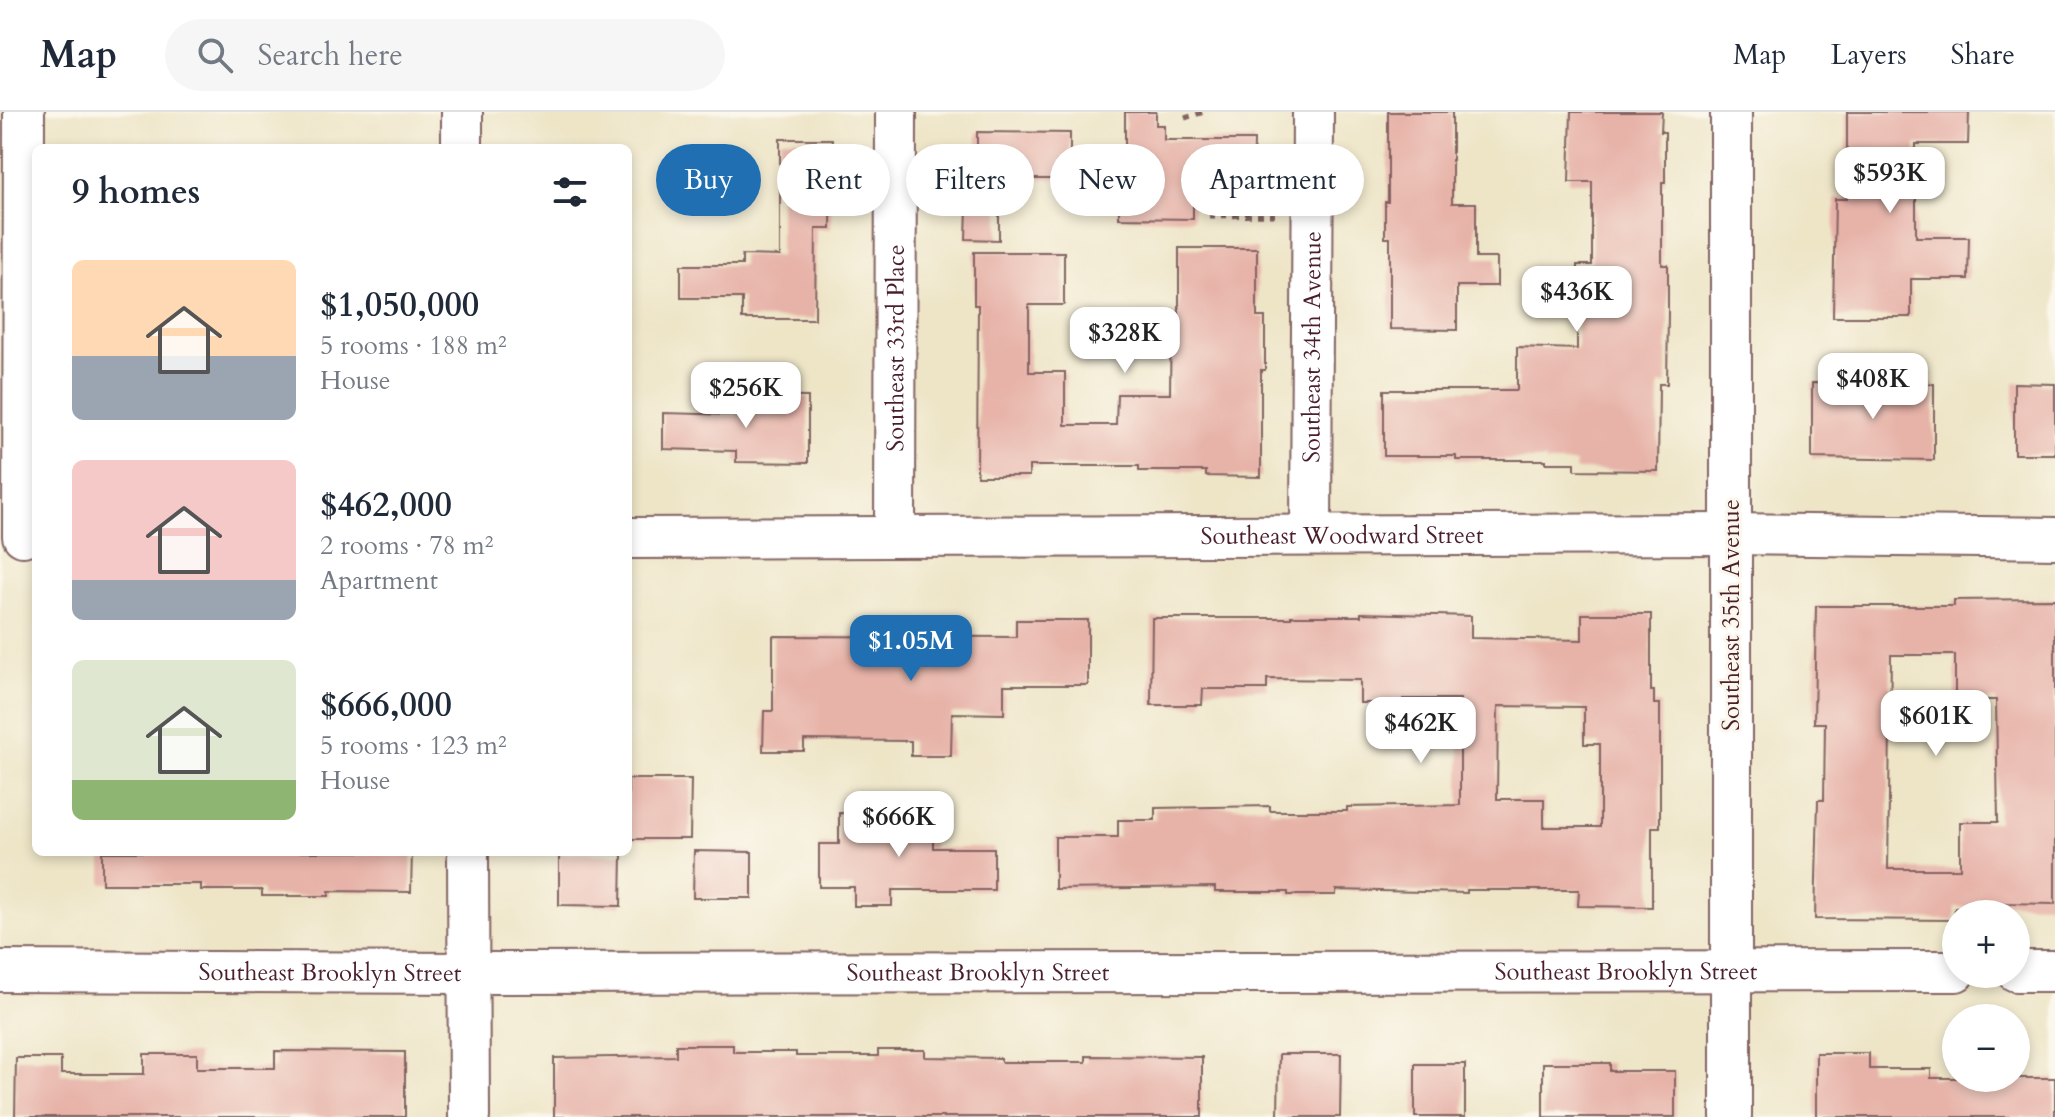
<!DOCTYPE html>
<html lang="en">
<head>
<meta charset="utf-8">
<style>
	body { margin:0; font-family:Cardo,serif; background:#f6f6f7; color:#1f2937; height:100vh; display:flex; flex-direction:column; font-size:30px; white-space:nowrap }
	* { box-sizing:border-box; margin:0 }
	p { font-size:26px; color:#747a83 }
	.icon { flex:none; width:44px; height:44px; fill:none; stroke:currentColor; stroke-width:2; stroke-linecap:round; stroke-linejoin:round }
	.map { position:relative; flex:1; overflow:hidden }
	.sheet { position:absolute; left:32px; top:32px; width:600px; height:712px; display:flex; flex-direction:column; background:#fff; border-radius:12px; box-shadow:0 4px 12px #0003 }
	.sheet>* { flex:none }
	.top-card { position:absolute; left:656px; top:32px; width:760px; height:72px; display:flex; gap:16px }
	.controls { position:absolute; left:1942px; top:788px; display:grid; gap:16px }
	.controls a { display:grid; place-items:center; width:88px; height:88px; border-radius:50%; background:#fff; box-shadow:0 4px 12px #0003; font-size:40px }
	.price { position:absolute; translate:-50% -68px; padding:0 18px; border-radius:16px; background:#fff; color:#222; font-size:26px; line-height:52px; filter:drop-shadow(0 2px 4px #0008) }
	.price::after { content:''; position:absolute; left:50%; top:48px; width:24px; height:18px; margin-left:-12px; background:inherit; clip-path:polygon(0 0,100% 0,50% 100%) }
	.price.selected { background:#1f6fb2; color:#fff }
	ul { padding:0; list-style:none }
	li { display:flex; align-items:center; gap:24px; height:200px; padding:0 40px }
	li span { display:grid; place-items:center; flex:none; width:224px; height:160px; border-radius:12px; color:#555 }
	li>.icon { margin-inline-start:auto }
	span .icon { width:96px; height:96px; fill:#fffc; stroke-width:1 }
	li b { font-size:34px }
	h2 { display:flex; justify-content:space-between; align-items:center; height:96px; padding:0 40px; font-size:34px }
	.pill { padding:0 28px; border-radius:36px; background:#fff; box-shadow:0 4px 12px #0003; font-size:28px; line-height:72px }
	.pill.selected { background:#1f6fb2; color:#fff }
	header { display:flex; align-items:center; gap:48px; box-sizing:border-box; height:112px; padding:0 40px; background:#fff; border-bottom:2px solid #e0e1e3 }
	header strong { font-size:38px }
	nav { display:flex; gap:44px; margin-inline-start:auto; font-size:28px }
	.search { width:560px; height:72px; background:#f6f6f7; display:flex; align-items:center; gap:20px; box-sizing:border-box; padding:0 28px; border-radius:44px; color:#747a83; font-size:30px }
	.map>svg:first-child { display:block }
</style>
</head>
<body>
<header>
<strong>Map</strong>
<div class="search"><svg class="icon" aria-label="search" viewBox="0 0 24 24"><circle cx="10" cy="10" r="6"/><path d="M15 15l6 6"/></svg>Search here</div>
<nav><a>Map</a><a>Layers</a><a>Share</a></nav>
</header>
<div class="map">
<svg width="2055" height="1005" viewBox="0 0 2055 1005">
	<rect width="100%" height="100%" fill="#fbf7ec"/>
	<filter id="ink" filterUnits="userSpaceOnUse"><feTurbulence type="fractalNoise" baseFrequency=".0125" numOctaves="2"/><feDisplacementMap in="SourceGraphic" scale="16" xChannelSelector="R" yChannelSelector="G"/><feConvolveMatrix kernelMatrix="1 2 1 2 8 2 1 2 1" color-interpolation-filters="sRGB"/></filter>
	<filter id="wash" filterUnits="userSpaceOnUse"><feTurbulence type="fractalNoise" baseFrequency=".006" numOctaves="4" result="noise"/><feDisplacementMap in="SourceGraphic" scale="32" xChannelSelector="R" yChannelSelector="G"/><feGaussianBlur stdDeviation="1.8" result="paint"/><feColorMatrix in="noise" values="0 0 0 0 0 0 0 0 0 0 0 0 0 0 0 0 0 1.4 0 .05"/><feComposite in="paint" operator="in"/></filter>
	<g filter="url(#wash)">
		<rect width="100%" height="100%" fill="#eee5c7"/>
		<g id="blocks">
			<!-- building -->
			<path fill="#e7b2a8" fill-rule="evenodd" d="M1125 0H1156V13H1164V28H1254L1253 72H1193V107L1119 106V72H1125Z
				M1388 0H1452V91H1476V146H1497V174H1457V218L1390 217V126H1385V90H1388Z
				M1571 0H1662L1661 20H1665V70H1662V153H1668V200L1667 272H1659L1658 359 1575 358V351H1546V348H1456V344H1384V278H1517V235L1577 237V153H1592V70H1569Z
				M1847 0H1969L1968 32H1916V125H1969L1968 167H1911V205H1833L1835 87H1847Z
				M977 20 1070 21V67H977Z
				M780 27H832L831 117H816L815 207H742V186H681V153H742V143L780 144Z
				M967 95H999V128L966 127Z
				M1179 136H1257V205H1265V258H1261V365L1206 364V359H1139V354H1029V364H977L978 193H974V140H1064V193H1029V260H1065V313H1116L1117 282H1170L1171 204H1179Z
				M1812 271 1934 272V348L1812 346Z
				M2014 271 2055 272V342H2014Z
				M737 284 808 285V351L736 350V339L663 337V301L736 303Z
				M2055 487V792L2001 791V795H1955L1954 808 1815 807 1818 688H1824L1825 611H1814L1816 494H1954V488ZM1891 543H1955V588H1996L1998 710H1960V757H1888Z
				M1361 501 1471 504V526L1582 528V502H1651V579H1654V592H1660V715H1652V795L1578 794 1579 778H1467V781L1336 778V783H1288V780H1215V775L1055 777V725H1118V708H1155V696L1270 694V699H1347V695L1460 693V587H1403V591H1360V568L1267 567V577H1203L1202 593H1151L1152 506H1291V504H1361ZM1498 594 1584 595V632H1600V715H1544V687H1497Z
				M1016 508H1088V573H1004V602L952 601 951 644H911V629L804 628V639H763L764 599H773V524L1016 525Z
				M628 667H691L690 727H628Z
				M839 701 933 702V736H994V778H892V794H854V775H819V732H839Z
				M694 739 752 740V786H693Z
				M102 740H412L411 780 329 779V784H262V778H201V772H102Z
				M559 742H622L621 794 559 793Z
				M676 933H733V940H796V944H878V938H925V945L1001 946V950H1086V944L1202 945V1005H554V946L676 944Z
				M275 939 405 940V1005H15L16 946H61V962H144V942H197V956H275Z
				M1816 941H1869V957H1931V966H2055V1005H1816Z
				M1279 942H1341L1340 1005H1278Z
				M1543 951H1610V959H1675V1005H1543Z
				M1415 952H1465V1005H1415Z"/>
		</g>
	</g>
	<g filter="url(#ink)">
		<use href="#blocks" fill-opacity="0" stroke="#836462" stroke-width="2"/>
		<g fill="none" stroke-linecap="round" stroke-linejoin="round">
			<defs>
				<g id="minor">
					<path d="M462 36V0"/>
					<path id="s1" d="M1311 423 1313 0"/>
					<path d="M23 424 24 0"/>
					<path id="s2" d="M895 424 896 0"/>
					<path id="s3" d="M628 426 1731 422 2055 426"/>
					<path d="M468 740 469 1005"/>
					<path id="s4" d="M0 859 469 861 1956 859"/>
					<path d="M2016 859H2055"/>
					<path d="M1731 1005V0"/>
				</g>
			</defs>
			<!-- minor casing -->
			<use href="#minor" stroke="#836462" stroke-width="44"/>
			<!-- path -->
			<path stroke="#836462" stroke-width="5" stroke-dasharray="6 6" stroke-linecap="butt" d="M1185 6 1204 0
				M1209 104 1276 103"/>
			<!-- minor -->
			<use href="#minor" stroke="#fff" stroke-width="40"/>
		</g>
	</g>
	<g text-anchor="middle" stroke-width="6" stroke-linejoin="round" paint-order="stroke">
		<!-- street labels -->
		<g font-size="24" fill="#4a1f2b" stroke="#fbf7ec">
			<text dy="8" stroke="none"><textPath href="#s1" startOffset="188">Southeast 34th Avenue</textPath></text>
			<text dy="8" stroke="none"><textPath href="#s2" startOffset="188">Southeast 33rd Place</textPath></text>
			<text dy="8" stroke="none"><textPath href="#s3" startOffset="714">Southeast Woodward Street</textPath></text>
			<text transform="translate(1731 503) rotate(-90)" y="8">Southeast 35th Avenue</text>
			<text dy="8" stroke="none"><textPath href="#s4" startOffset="1626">Southeast Brooklyn Street</textPath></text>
			<text dy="8" stroke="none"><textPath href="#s4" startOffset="330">Southeast Brooklyn Street</textPath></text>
			<text dy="8" stroke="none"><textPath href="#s4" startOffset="978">Southeast Brooklyn Street</textPath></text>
		</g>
	</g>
</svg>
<div class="controls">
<a>+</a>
<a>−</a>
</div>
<b class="price" style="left:1890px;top:103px">$593K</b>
<b class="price" style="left:1577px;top:222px">$436K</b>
<b class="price" style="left:1125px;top:263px">$328K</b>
<b class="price" style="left:1873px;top:309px">$408K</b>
<b class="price" style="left:746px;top:318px">$256K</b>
<b class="price selected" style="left:911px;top:571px">$1.05M</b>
<b class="price" style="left:1936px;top:646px">$601K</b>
<b class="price" style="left:1421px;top:653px">$462K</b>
<b class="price" style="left:899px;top:747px">$666K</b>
<div class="top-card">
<a class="pill selected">Buy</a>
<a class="pill">Rent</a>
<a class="pill">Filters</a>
<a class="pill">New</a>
<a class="pill">Apartment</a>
</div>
<section class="sheet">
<h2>9 homes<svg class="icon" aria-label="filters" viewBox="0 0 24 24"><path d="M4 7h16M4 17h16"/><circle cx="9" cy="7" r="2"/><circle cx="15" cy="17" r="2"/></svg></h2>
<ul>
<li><span style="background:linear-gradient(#ffd9b3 60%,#9aa5b1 0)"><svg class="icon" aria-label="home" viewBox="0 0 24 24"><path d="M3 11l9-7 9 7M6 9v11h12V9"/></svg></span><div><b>$1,050,000</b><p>5 rooms · 188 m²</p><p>House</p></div></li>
<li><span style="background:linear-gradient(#f6c9c9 75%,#9aa5b1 0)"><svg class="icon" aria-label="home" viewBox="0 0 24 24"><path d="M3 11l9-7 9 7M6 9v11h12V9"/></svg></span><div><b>$462,000</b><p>2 rooms · 78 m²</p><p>Apartment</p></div></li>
<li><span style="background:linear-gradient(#dfe7d0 75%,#8fb573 0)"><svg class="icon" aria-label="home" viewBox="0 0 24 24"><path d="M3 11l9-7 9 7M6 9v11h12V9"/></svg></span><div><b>$666,000</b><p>5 rooms · 123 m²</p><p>House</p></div></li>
</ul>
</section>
</div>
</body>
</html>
